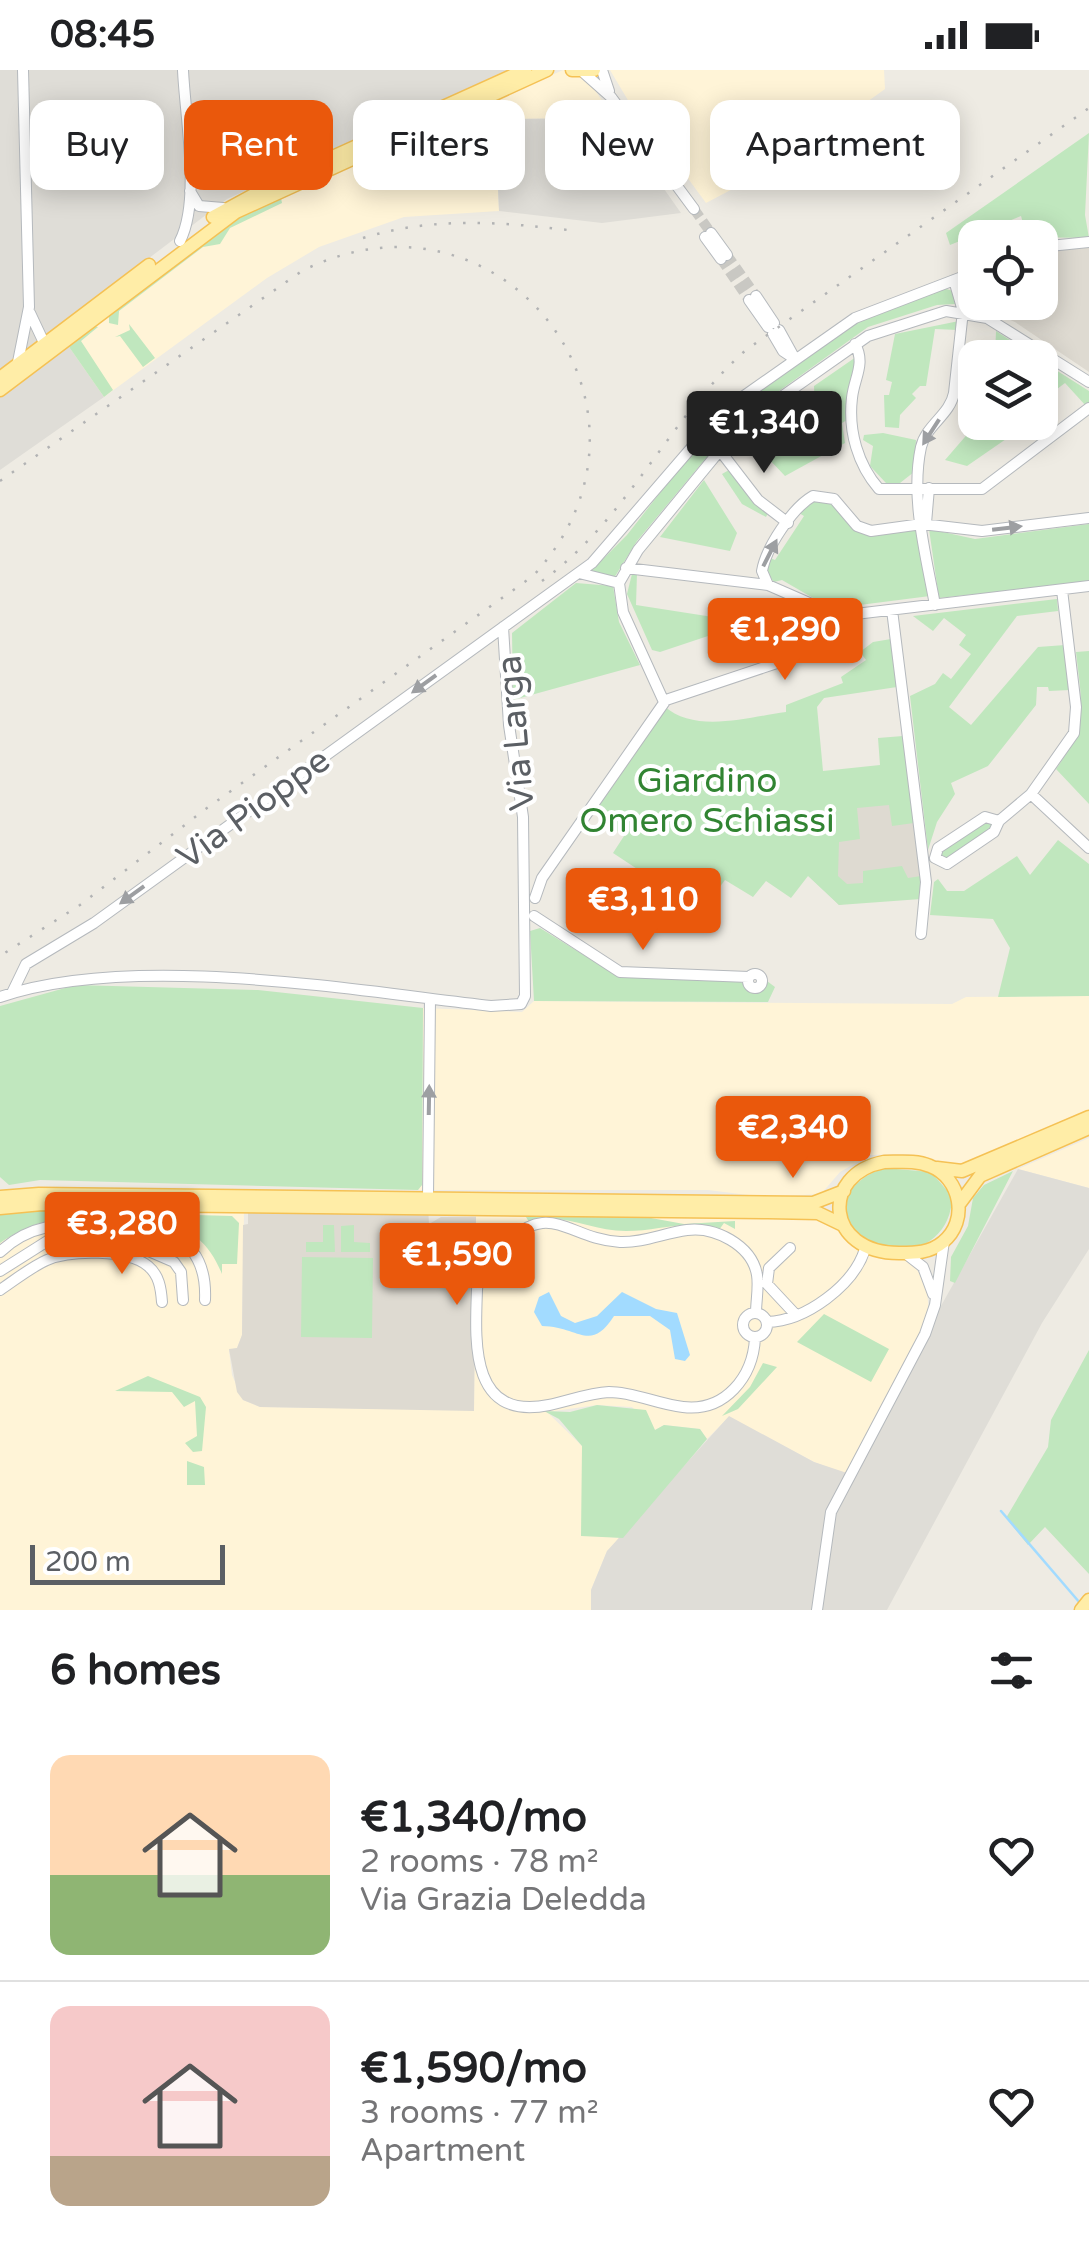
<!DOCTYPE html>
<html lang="en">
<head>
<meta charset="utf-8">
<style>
	body { margin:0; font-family:"Varela Round",sans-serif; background:#f2f2f2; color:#202124; height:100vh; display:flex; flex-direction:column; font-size:38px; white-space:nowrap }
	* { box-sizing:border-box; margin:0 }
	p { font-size:32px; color:#757577 }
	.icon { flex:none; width:55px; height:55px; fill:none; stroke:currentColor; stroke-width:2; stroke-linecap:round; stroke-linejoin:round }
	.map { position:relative; height:1540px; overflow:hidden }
	.details { display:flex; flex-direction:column; background:#fff; flex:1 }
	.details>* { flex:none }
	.banner { position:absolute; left:30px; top:30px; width:1030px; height:90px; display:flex; gap:20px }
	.buttons { position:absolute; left:958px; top:150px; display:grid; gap:20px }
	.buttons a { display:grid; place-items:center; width:100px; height:100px; border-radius:20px; background:#fff; box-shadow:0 5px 25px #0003; font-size:50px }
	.scale { position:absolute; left:30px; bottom:25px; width:195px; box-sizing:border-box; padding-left:10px; border:5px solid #5b5f64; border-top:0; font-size:28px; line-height:35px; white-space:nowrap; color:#5b5f64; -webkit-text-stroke:8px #fff; paint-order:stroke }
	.price { position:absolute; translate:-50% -85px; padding:0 22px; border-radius:10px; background:#ea580c; color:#fff; font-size:32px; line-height:65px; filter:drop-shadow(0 2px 5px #0008) }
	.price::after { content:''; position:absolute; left:50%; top:60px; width:30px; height:22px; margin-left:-15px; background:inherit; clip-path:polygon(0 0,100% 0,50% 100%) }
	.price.selected { background:#222; color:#fff }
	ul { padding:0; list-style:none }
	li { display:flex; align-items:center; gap:30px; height:250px; padding:0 50px }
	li+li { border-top:2px solid #e0e0e0 }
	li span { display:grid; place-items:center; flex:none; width:280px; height:200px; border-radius:20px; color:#555 }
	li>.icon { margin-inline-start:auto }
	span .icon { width:120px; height:120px; fill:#fffc; stroke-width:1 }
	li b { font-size:42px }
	h2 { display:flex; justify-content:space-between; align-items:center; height:120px; padding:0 50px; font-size:42px }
	.tag { padding:0 35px; border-radius:20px; background:#fff; box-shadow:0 5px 25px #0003; font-size:35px; line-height:90px }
	.tag.selected { background:#ea580c; color:#fff }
	.status { display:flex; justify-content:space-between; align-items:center; height:70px; padding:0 50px; background:#fff; direction:ltr }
	.status svg { height:28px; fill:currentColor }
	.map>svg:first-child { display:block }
</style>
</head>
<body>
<div class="status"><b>08:45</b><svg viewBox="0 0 49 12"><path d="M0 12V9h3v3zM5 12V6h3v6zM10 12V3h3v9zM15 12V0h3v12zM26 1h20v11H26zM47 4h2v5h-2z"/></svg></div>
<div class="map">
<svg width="1089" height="1540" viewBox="0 0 1089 1540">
	<rect width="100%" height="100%" fill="#eeebe3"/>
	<!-- commercial -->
	<path fill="#fff4d7" d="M563 0 586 7 614 48 495 49 499 141 404 147 319 177 267 208 104 327 67 274 233 149Z
		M610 0H884L885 19 782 93 706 133 684 103 677 107 657 79Z
		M1089 926V1042L963 1096 908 1084 870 1085 840 1102 821 1124 764 1127 708 1120H418L422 1115 423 938 522 942 534 931 952 934 966 927Z
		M1089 1068V1118L1018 1099Z
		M476 1136 809 1143 905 1183 926 1213 929 1242 917 1279 847 1404 814 1392 729 1347 707 1369 700 1359 664 1355 655 1360 632 1337 597 1335 547 1342 582 1376V1465L623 1468 607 1481 591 1520V1540H0V1143L39 1138 244 1142 242 1265 237 1278 229 1280 232 1305 243 1330 260 1337 474 1340Z"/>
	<!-- industrial -->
	<path fill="#dfddd7" d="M0 0H511L227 129 0 301Z
		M614 48 681 143 602 153 499 141 495 49Z
		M67 274 104 327 0 400V325Z
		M1018 1099 1089 1118V1179L1042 1253 887 1540H591V1520L607 1481 729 1346 814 1392 847 1403Z"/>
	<!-- education -->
	<path fill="#dedad1" d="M1089 177V302L1015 252 971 234 965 218 975 209V232H1040V184L1053 178Z
		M787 717 910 721 922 818 839 835 808 805Z
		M248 1136 428 1138 429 1154 441 1147H476L474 1341 260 1337 243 1330 237 1322 229 1279 237 1278 242 1265 243 1155 248 1154Z"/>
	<!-- green -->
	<path fill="#c0e7be" d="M1089 63 1085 145 1089 168 1027 167 1021 146 950 175 946 163Z
		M281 128 282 133 230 158 220 174 203 177 119 241 118 255 109 253V245L233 149Z
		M943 218 953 221 955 234 937 235 868 257 736 352 637 471 614 508 590 502 627 465 695 378 732 339 858 252Z
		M959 251 958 260 935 259 926 316H920L912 324 916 328 900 345 899 358 885 357 884 325H889L892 312 886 310 895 264Z
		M129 254 155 288 143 297 120 266 115 267 130 260Z
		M94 256 98 257 81 271 113 320 104 327 67 274Z
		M996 261 1036 287H995Z
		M856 287 847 350 842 353 845 373 785 406 748 367 728 384 726 380C738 364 752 354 773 359L787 382 824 358 815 341 814 316Z
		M1040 290 1089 321V333L1086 336 1065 313 1040 332Z
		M977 353V352L1029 353 967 396 945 390Z
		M883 363 916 370 914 402 900 413H886L870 396 873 376 863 370 864 365Z
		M729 400 768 443 766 447 742 434 722 404Z
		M704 410 737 463 730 481 660 467Z
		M818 429 833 433 860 463 916 460 930 526 844 537 839 543 782 510 774 512 767 503 770 488 775 490 804 446 799 443Z
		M1089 454V512L939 528 929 459 975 469Z
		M637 503 636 535 745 552 747 547 762 555 720 568 717 563 660 582 652 580 627 524 632 504Z
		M576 513 613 516 619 552 640 595 513 630 512 563Z
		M1057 529 1058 541 1017 546 949 637 971 655 1038 577 1065 575 1070 620 1049 621 1048 617H1037L1036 635 988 696 951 713 955 724 937 752 928 780 910 626 935 614 943 603 951 609 971 584 959 575 966 565 944 548 933 561 913 546Z
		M891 569 897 617 824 628 817 637 823 701 880 695 878 668 903 666 914 753 892 756 889 735 857 738 860 769 839 772 838 806 847 814 863 813V801L902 796 908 808 921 806V829L839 835 808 806 791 828 766 811 753 827 725 810 713 826 685 805 672 822 613 783 624 766 588 738 664 636C695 664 748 647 786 642V635L843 613 841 607 866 590 860 582 873 572Z
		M1089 581V734L1056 699C1089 653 1082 637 1076 582Z
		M986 749 997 756 942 792 940 779Z
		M1058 770 1089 794V926L998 927 1010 878 993 849 930 845 934 812 938 809 947 821H964L1017 786 1030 805Z
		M540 858 616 905 739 911 755 921 764 918 767 911 775 917 768 932 534 931 530 861Z
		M76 915 258 920 423 938 422 1115 418 1120 40 1110 9 1115 0 1107V936Z
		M885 1098 931 1102 952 1126C952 1180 890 1196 857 1166 826 1138 855 1106 885 1098Z
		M1013 1101 955 1213 950 1211 951 1187 968 1156 973 1128 984 1115Z
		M36 1141H86L85 1147C52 1147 28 1154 0 1173V1145Z
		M89 1142 232 1146 239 1153 237 1194H222V1204C198 1143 146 1147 89 1146Z
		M640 1146 684 1154 735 1151V1159L724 1153 719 1160C687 1148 660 1161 626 1161 591 1161 563 1141 529 1152L526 1147Z
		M323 1155H334L335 1182H306V1172H323Z
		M354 1155V1172L370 1173V1182H341V1156Z
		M302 1187 373 1188 372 1268 301 1267Z
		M824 1244 889 1279 871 1312 797 1272Z
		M1089 1280V1504L1045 1457 1028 1475 1006 1448 1048 1377 1051 1350Z
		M763 1293 777 1297 738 1339 722 1346 750 1317Z
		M148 1306 200 1327 206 1337 202 1381 193 1382 185 1373 197 1366 195 1331 184 1337 172 1322 115 1321Z
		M597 1335 646 1340 655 1360 664 1355 700 1359 707 1369 623 1468 581 1466 582 1376 559 1349 544 1341 570 1342Z
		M187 1391 204 1397 205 1415H187Z"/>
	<!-- water -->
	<path fill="#a2dbff" d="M549 1222 561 1246 575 1253 597 1246 622 1222 656 1239 677 1243 690 1285 685 1291 675 1289 670 1260 650 1246H614C590 1283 580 1257 542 1256L534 1242 539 1227Z"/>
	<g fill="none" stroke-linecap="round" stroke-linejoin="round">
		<!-- stream -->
		<path stroke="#a2dbff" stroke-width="2.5" d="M1001 1441 1080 1533"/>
		<!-- minor-tunnel -->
		<path stroke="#c9c8c3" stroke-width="10" stroke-dasharray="10 5" stroke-linecap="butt" d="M694 139 711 163
			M727 185 756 226
			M721 189 749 230"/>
		<defs>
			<path id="minor" d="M602 0 609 21
				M584 3 611 27 694 139
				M190 121 199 136 223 138
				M711 163 727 185
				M705 167 721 189
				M180 171C201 130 185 47 183 0
				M1040 177 1089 172
				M756 226 774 253
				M749 230 768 257
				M30 243 46 277
				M779 260 795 289
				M773 264 783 281 795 289
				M855 274C866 294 854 308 852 328 848 361 858 395 879 419H982L1089 338
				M18 292 29 237 23 0
				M718 378 758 430 788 453
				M926 453 929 418
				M626 498 768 515 839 546 1089 516
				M579 503 619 513
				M768 515 762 501C766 478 792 438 813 426L834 429 857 456 871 461 922 454 982 461 1089 448
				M935 535C926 485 910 428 921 377 926 355 950 345 954 323L963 241 954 210
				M892 540 926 812 921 864
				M664 632 623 542 619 513 638 480 740 356 868 266 946 241 987 248 1089 312
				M1031 724 1089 778
				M999 751 985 747 938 778 935 788 947 794 994 762 999 751 1031 724 1074 663 1076 637 1062 520
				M535 828 542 808 666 630 810 582 853 553 856 545
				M534 846 620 902 749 907
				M748 911a7 7 0 1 1 14 0a7 7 0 1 1-14 0Z
				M12 923 26 894 94 853 592 493 724 340 855 248 975 202
				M0 927C133 882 350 920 491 936L521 934 525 926 523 747 509 655 503 557
				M428 1128 430 929
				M790 1178 769 1198 767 1214 795 1244
				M0 1182C31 1153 62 1154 102 1154 156 1154 208 1162 205 1230
				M905 1183 923 1197 933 1224
				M0 1201 49 1170H123L174 1192 181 1202 183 1230
				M0 1220C15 1210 31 1197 47 1190 70 1180 128 1179 148 1196 159 1205 161 1218 162 1232
				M743 1255a12 12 0 1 1 24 0a12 12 0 1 1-24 0Z
				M767 1252C806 1251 854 1215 865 1179
				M755 1268C753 1307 725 1342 683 1337 657 1334 634 1322 609 1322 588 1323 569 1331 549 1335 470 1351 475 1273 477 1220 478 1199 489 1190 503 1176 551 1128 567 1169 620 1172 643 1173 664 1163 687 1160 714 1156 752 1175 757 1205 759 1217 756 1231 756 1243
				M817 1540 831 1442 925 1264 935 1235 944 1171"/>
			<path id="major" d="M572 0H594
				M306 99 525 0
				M213 147 270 116
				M0 308 149 195
				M0 320 236 142 547 0
				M884 1092C900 1092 916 1090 930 1096 961 1108 969 1151 943 1172 930 1183 915 1183 899 1183 825 1183 820 1104 884 1092Z
				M937 1098 962 1101 1089 1047
				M0 1127 39 1124 813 1133 844 1121
				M960 1133 980 1106 1089 1058
				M0 1138 42 1134 768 1142 818 1143 843 1155
				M1081 1540 1089 1530"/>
		</defs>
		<!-- minor casing -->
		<use href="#minor" stroke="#b5b9bd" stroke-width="12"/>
		<!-- major casing -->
		<use href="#major" stroke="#f5c154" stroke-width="15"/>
		<!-- minor -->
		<use href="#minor" stroke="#fff" stroke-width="10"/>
		<!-- major -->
		<use href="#major" stroke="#ffeda7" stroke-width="12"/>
		<!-- rail -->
		<path stroke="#b2b3b4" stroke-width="2.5" stroke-dasharray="2.5 12" stroke-linecap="butt" d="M363 168C435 146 502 152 576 161
			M0 411 302 201C503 100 686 341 533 506L207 738 80 835 0 886
			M542 511C628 449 668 349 746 280L1089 38"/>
	</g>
	<!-- one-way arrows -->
	<defs><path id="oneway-solid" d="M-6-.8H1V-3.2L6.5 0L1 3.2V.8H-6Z" transform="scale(2.5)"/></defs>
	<g fill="#9d9fa2">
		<use href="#oneway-solid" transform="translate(931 362) rotate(123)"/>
		<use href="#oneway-solid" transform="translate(1007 458) rotate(-7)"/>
		<use href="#oneway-solid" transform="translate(770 483) rotate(-63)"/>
		<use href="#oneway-solid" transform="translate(424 614) rotate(144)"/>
		<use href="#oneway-solid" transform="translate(132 825) rotate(144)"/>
		<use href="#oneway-solid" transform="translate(429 1030) rotate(-89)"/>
	</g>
	<g text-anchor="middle" stroke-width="8" stroke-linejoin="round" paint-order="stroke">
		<!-- street labels -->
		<g font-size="35" fill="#5b5f64" stroke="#fff">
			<text transform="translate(515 663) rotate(-95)" y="12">Via Larga</text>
			<text transform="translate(253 738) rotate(-36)" y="12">Via Pioppe</text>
		</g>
		<!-- park labels -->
		<g font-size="35" fill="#318432" stroke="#fff">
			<text x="707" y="722">Giardino<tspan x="707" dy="40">Omero Schiassi</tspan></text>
		</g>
	</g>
</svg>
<div class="buttons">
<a><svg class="icon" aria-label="locate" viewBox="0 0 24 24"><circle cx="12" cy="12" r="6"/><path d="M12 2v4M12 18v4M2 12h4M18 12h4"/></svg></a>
<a><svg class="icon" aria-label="layers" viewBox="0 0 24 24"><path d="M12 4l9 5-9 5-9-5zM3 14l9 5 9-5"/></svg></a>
</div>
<div class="scale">200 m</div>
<b class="price selected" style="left:764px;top:406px">€1,340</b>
<b class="price" style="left:785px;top:613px">€1,290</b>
<b class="price" style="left:643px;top:883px">€3,110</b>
<b class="price" style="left:793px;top:1111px">€2,340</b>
<b class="price" style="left:122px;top:1207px">€3,280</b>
<b class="price" style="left:457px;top:1238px">€1,590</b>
<div class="banner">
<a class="tag">Buy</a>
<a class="tag selected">Rent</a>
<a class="tag">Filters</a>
<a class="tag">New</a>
<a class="tag">Apartment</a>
</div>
</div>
<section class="details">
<h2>6 homes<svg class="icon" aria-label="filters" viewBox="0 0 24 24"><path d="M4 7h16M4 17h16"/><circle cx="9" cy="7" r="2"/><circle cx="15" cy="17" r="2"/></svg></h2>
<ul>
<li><span style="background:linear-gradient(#ffd9b3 60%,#8fb573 0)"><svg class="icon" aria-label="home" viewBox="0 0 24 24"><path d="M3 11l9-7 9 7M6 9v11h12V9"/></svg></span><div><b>€1,340/mo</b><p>2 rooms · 78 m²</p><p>Via Grazia Deledda</p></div><svg class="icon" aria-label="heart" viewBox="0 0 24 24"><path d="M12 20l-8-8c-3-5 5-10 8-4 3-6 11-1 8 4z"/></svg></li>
<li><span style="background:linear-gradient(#f6c9c9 75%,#b9a48a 0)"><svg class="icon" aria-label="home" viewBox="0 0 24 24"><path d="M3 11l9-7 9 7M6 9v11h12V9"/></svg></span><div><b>€1,590/mo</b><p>3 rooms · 77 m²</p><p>Apartment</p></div><svg class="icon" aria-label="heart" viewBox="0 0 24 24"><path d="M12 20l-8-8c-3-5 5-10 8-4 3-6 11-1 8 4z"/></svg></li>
</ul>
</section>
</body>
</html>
